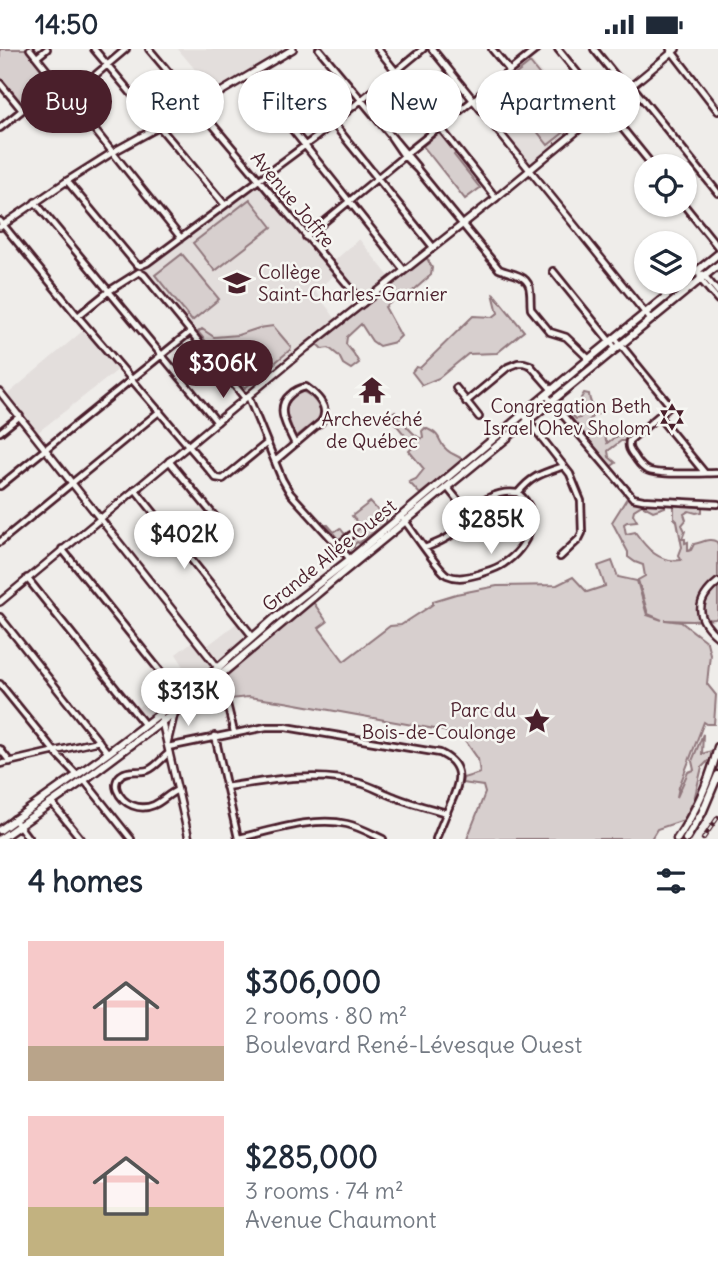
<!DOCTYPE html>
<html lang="en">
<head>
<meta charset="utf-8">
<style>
	body { margin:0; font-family:Delius,sans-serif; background:#f6f6f7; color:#1f2937; height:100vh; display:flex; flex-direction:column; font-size:26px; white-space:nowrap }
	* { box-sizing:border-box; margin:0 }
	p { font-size:23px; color:#747a83 }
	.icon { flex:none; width:38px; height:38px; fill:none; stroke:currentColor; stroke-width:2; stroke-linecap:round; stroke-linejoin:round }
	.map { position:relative; height:790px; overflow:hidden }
	.side { display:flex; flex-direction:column; background:#fff; flex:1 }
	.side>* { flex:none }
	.hud { position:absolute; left:21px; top:21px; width:677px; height:63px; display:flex; gap:14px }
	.tools { position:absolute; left:634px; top:105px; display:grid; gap:14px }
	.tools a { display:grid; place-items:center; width:63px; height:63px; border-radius:50%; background:#fff; box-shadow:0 2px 5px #0004; font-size:35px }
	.price { position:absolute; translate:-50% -60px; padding:0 16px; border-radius:24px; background:#fff; color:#222; font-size:23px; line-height:46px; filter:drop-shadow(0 2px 4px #0008) }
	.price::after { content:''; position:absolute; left:50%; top:42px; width:21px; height:16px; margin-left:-10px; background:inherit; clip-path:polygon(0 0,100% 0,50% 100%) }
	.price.on { background:#4a1f2b; color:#fff }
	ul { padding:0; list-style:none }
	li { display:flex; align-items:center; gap:21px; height:175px; padding:0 28px }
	li span { display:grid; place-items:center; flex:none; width:196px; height:140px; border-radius:0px; color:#555 }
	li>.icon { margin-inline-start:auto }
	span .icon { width:84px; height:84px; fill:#fffc; stroke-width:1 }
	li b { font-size:30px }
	h2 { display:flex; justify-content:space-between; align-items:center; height:84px; padding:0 28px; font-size:30px }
	.tag { padding:0 24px; border-radius:32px; background:#fff; box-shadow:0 2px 5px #0004; font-size:24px; line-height:63px }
	.tag.on { background:#4a1f2b; color:#fff }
	.status { display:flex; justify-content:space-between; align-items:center; height:49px; padding:0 35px; background:#fff; direction:ltr }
	.status svg { height:19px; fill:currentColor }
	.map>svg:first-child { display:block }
</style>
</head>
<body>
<div class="status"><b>14:50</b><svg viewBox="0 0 49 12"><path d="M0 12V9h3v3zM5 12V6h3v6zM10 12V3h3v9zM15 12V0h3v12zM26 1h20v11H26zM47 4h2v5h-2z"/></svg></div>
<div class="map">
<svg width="718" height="790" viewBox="0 0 718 790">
	<rect width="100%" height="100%" fill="#efedea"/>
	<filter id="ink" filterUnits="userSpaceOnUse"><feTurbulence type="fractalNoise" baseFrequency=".0143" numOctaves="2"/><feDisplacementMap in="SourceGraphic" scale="14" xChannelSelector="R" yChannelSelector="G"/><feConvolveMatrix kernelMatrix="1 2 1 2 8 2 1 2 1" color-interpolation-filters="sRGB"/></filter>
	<g filter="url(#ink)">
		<!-- built -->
		<path fill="#e3dedc" d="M178 0H284L213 42Z
			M528 7 583 77 529 122 478 50Z
			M259 131 337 224 315 242 338 273 245 349 139 223 140 217Z
			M359 190 392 231 363 254 333 213Z
			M85 280 119 320 38 383 8 345Z
			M237 574 247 588 220 610 217 609 207 597Z
			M193 592 211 615V618L182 641H179L169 628 183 616 176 605Z
			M166 636 174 647 145 672 136 660Z"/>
		<!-- green -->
		<path fill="#d7cfce" stroke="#90777c" stroke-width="2" d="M0 0H30L57 33 22 61 0 34Z
			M530 14 577 73 548 96 501 37Z
			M439 84 456 104 454 106 480 139 465 150 423 97Z
			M250 150 272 178 215 222 193 194Z
			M182 205 219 250 192 272 155 226Z
			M427 209 432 219 431 226 406 248 400 246 385 258 401 287 395 293 379 297 372 292 361 275 347 288 346 295 354 305 359 314 351 320 343 315 339 307 329 299 322 300 317 295Z
			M493 244 524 282 497 304 468 305 439 329 422 336 412 323 416 318 420 319 473 267 493 268 498 264Z
			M273 277 291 298 290 301 245 339 198 283 202 280 214 288 238 286 259 279Z
			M301 342C311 345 322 357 321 368L297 387 294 385 285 360 287 352Z
			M584 344 589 345C589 352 594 360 598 365L593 366 588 374 590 383 596 381 599 384 601 383 604 377 610 379 609 383 605 388 607 394 615 388H621L622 385 628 387 624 392H621L608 402 609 408 616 414 610 418 563 358H571L573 367 576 370 580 369 585 361 581 349Z
			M395 362C403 372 410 384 421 390L423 388 422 382 425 379C445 387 436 393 447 401 452 406 458 406 463 411L420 445 409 433 416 430 424 420 409 402 413 398V396L389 367Z
			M629 446 665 454V458L653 462 642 456 634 461 633 465 637 472 627 473 624 475 626 485 635 483C647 500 659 514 681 511L679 506 682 498 677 472 674 469V456L702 458V463L696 464 689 462 684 465 686 471 682 476 685 482 682 490H685V494L688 493V502L691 501 694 495C702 494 709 488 717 493L718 496V568L715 570 693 572 665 571 681 573 707 593 710 605 707 635 716 646 714 675H707L704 673 679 738 677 748 688 723 694 721 692 712 703 685 702 705 711 702 712 707 710 713 708 712 702 718 694 751 684 771 657 780 651 790H467L485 744 483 737 462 734 463 729 480 724 478 710 462 687 440 681 285 653 248 648 230 650 225 627 313 553 327 573 319 579 344 612 390 577 401 576 429 558 433 555V552L456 545 497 537 557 536 573 528 587 543 605 537 598 517 612 512 618 528 637 532 647 566 662 571 648 565 638 531 645 527 643 516 635 513 628 508V503L612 473Z
			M370 453 386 470V474L359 494 357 493 353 497 354 498 347 501 327 476H328L334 483 340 479 348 489 361 478 352 467Z"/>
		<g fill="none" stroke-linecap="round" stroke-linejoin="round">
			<defs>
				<path id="street" d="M30 0 181 189
					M94 0 225 156
					M149 0 363 254
					M319 0 417 118
					M378 0 496 149
					M492 0 510 22
					M558 0 653 117
					M594 0 627 41
					M670 0 718 62
					M37 8 47 0
					M93 28 126 0
					M248 28 291 79 404 221
					M0 34 22 61
					M632 37 718 144
					M70 48 86 34
					M333 74 433 198
					M0 79 57 33
					M391 88 404 107 418 121 499 220C512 226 529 225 530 242 531 249 530 253 531 260L550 283 566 288 589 310
					M407 104 537 0
					M67 132 136 215 140 217 147 214 315 89 423 0
					M35 153 217 373
					M684 156 718 198
					M0 172 80 270 216 429 223 430 267 394
					M306 188 404 107
					M699 221 700 230 718 251
					M553 222 616 300
					M703 225 718 243
					M78 267 109 242 139 223 144 226 245 349
					M616 290 668 354V359L629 392C628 399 630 402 634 407 637 412 641 417 645 420 654 427 704 424 718 424
					M456 339 479 368
					M546 346 633 449 643 451 718 455
					M248 347 282 430 290 444 350 510
					M466 353 508 318 518 314H524L530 316 552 341
					M523 365 570 425 581 452 582 484 579 490 560 508
					M659 368 704 423
					M0 383 20 367
					M169 412 216 469 181 498
					M275 412 321 373C331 359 317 346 306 338 299 339 295 341 290 346 274 359 288 380 295 395
					M0 437 190 283
					M447 438 469 465
					M135 440 253 588
					M518 444C532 426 544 424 564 417
					M401 467C411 479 437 520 447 526 458 531 468 528 479 525 487 522 496 520 503 515 528 499 544 465 518 444
					M0 493 160 362
					M341 494 351 486
					M425 499C436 494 447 491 455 483 461 478 464 471 469 465 482 450 497 441 518 444
					M62 500 181 648
					M27 529 145 676
					M0 568 108 704
					M220 627 234 683
					M0 635 55 703 77 726
					M215 687 238 789
					M168 698 266 678H286L440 704C467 717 459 736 449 758 445 768 440 779 436 790
					M0 700 10 713
					M169 704C162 709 156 718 148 721 139 724 128 720 121 726 116 730 115 736 117 741 123 756 140 762 154 756 163 752 169 744 178 741
					M0 715 99 692
					M84 731 131 790
					M226 738C269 731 318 722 360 734 372 737 383 744 395 748 412 755 429 759 447 764
					M52 754 81 790
					M14 770 29 790
					M238 789C272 782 313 767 347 775 360 778 372 785 383 790"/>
				<path id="secondary" d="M432 0 651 271
					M0 178 67 132 113 103 197 57 293 0
					M0 343 219 620
					M718 533C694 552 696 570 718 588
					M0 553 306 299 496 149 676 0
					M160 664C170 706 179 748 189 790
					M167 695 175 662"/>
				<path id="primary" d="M0 781 108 704 204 631 276 568 350 510 589 310 718 205
					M0 790 84 731 187 654 336 529 718 216
					M677 790C696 762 710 731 718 698
					M686 790 702 764 718 726"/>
			</defs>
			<!-- street casing -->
			<use href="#street" stroke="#4a1f2b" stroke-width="10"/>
			<!-- secondary casing -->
			<use href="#secondary" stroke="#4a1f2b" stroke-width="10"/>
			<!-- primary casing -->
			<use href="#primary" stroke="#4a1f2b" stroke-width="11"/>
			<!-- street -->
			<use href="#street" stroke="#f6f6f2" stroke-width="4.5"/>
			<!-- secondary -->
			<use href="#secondary" stroke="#f6f6f2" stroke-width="5"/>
			<!-- primary -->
			<use href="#primary" stroke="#f6f6f2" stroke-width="6"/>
			<defs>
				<path id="rail" d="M703 790 718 768"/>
			</defs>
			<!-- rail casing -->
			<use href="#rail" stroke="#4a1f2b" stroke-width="4.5"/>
			<!-- rail -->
			<use href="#rail" stroke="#f6f6f2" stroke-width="2" stroke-dasharray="5" stroke-linecap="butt"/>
		</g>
	</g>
	<!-- icons -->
	<defs>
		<symbol id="school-bare" viewBox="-9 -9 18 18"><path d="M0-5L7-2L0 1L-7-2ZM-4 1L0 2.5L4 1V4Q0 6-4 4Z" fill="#4a1f2b" stroke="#f6f6f2" stroke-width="2.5" paint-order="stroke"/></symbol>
		<symbol id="temple-bare" viewBox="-9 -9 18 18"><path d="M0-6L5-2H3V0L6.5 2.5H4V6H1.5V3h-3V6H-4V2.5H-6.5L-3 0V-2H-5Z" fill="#4a1f2b" stroke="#f6f6f2" stroke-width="2.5" paint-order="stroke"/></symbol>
		<symbol id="synagogue-bare" viewBox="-9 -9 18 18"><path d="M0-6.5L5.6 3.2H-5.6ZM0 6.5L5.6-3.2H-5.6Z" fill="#4a1f2b" stroke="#f6f6f2" stroke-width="2.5" paint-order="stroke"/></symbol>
		<symbol id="sight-bare" viewBox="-9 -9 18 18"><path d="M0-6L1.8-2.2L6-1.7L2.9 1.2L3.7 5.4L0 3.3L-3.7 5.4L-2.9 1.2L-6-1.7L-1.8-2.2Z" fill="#4a1f2b" stroke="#f6f6f2" stroke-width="2.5" paint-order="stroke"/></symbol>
	</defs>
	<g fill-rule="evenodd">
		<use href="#school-bare" x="218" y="215" width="38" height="38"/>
		<use href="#temple-bare" x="353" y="322" width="38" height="38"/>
		<use href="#synagogue-bare" x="653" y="349" width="38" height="38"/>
		<use href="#sight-bare" x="518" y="653" width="38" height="38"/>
	</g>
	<g text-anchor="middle" stroke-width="5" stroke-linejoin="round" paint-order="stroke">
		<!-- street labels -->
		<g font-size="19" fill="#4a1f2b" stroke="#f6f6f2">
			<text transform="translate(293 150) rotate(50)" y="7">Avenue Joffre</text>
			<text transform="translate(329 506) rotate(-39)" y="7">Grande Allée Ouest</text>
		</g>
		<!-- poi labels -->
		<g font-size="19" fill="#4a1f2b" stroke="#f6f6f2" text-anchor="end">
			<text x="258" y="230" text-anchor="start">Collège<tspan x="258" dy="22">Saint-Charles-Garnier</tspan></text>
			<text x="651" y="364">Congregation Beth<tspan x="651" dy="22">Israel Ohev Sholom</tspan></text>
			<text x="372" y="377" text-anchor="middle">Archevéché<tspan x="372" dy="22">de Québec</tspan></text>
			<text x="516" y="668">Parc du<tspan x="516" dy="22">Bois-de-Coulonge</tspan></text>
		</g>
	</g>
</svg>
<div class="tools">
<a><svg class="icon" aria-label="locate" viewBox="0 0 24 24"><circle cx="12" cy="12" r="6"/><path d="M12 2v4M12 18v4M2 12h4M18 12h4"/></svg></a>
<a><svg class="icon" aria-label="layers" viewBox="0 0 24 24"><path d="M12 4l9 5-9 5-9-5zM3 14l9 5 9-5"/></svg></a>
</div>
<b class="price on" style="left:223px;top:351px">$306K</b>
<b class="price" style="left:491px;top:507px">$285K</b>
<b class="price" style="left:184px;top:522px">$402K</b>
<b class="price" style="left:188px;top:679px">$313K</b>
<div class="hud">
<a class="tag on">Buy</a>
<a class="tag">Rent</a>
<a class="tag">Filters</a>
<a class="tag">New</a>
<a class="tag">Apartment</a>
</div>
</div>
<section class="side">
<h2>4 homes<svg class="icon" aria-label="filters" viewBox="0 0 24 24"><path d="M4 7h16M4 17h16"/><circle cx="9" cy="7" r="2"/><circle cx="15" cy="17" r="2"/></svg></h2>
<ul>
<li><span style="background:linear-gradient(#f6c9c9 75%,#b9a48a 0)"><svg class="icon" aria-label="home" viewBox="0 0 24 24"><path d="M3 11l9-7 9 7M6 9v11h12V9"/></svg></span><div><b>$306,000</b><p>2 rooms · 80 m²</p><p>Boulevard René-Lévesque Ouest</p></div></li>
<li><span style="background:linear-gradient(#f6c9c9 65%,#c2b280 0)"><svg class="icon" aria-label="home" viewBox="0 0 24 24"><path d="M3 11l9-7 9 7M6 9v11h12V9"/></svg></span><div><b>$285,000</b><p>3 rooms · 74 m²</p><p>Avenue Chaumont</p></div></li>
</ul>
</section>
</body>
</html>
